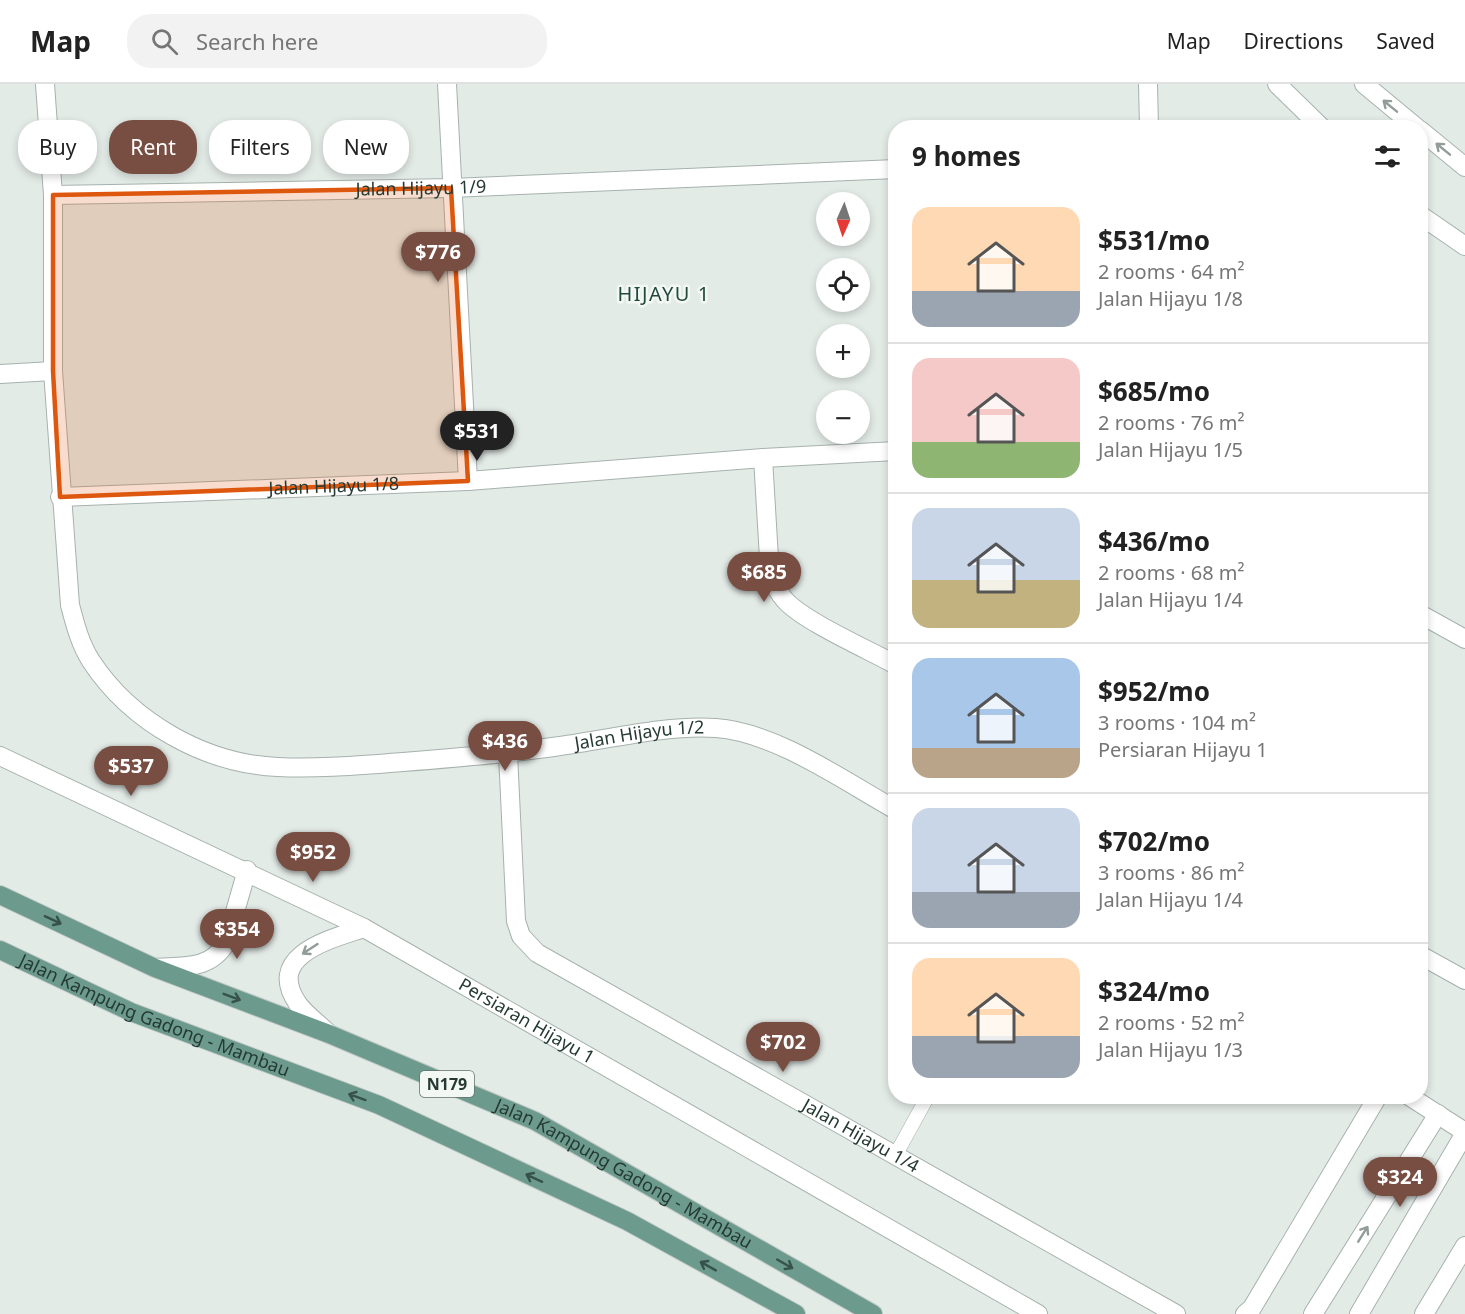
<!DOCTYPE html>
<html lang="en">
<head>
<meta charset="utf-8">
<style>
	body { margin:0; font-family:"Noto Sans",sans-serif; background:#f2f2f2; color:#222; height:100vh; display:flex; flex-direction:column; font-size:22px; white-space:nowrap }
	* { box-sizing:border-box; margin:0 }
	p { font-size:20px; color:#767676 }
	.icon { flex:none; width:33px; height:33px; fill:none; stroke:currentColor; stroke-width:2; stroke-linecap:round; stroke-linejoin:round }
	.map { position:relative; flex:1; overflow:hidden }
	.details { position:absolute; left:888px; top:36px; width:540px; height:984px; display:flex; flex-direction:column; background:#fff; border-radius:24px; box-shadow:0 3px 9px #0003 }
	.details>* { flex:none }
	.hud { position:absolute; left:18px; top:36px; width:570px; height:54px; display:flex; gap:12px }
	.needle { width:39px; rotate:183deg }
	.buttons { position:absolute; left:816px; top:108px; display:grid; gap:12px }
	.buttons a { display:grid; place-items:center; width:54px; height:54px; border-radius:50%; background:#fff; box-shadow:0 3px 9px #0003; font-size:30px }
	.price { position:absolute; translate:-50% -51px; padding:0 14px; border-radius:21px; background:#784d42; color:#fff; font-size:20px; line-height:39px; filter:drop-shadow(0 2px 3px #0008) }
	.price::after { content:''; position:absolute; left:50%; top:36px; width:18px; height:14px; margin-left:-9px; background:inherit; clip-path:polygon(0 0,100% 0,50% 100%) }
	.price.current { background:#222; color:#fff }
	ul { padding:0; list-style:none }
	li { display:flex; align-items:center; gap:18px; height:150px; padding:0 24px }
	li+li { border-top:2px solid #e0e0e0 }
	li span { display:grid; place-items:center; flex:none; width:168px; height:120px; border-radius:18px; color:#555 }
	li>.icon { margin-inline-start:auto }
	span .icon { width:72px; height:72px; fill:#fffc; stroke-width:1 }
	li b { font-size:26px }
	h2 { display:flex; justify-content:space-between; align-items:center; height:72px; padding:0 24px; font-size:26px }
	.chip { padding:0 21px; border-radius:24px; background:#fff; box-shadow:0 3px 9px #0003; font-size:21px; line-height:54px }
	.chip.current { background:#784d42; color:#fff }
	header { display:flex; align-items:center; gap:36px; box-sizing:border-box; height:84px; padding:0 30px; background:#fff; border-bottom:2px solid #e0e0e0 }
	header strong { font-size:28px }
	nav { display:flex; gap:33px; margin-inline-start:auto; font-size:21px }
	.search { width:420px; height:54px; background:#f2f2f2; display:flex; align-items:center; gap:15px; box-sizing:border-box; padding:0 21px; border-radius:24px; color:#767676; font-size:22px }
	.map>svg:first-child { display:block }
</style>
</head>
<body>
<header>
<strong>Map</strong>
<div class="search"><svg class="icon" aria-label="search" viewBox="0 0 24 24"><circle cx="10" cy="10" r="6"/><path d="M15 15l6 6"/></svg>Search here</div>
<nav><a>Map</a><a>Directions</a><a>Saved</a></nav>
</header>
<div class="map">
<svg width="1465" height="1230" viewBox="0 0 1465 1230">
	<rect width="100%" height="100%" fill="#e3ebe7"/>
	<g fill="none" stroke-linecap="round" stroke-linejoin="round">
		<defs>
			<path id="service" d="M895 1072 928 1012"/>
			<g id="minor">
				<path id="s1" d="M45 0 53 111V287L70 521C75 540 80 560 91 577 131 638 205 680 278 683 319 685 362 681 403 678 455 674 507 670 560 662 611 655 664 641 716 644 775 648 844 697 896 726"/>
				<path d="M447 0 468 397"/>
				<path d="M1148 0 1149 44"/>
				<path d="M1277 0 1322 44"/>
				<path id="s2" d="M53 111 451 104 896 85"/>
				<path d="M1420 131 1465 162"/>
				<path d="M0 290 53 287"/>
				<path d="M763 374 770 491C774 500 778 508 784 515 801 536 869 566 896 581"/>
				<path id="s3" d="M60 413 468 397 763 374 896 367"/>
				<path d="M1420 530 1465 555"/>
				<path id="s4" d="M508 670 516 837 521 852 537 869 1176 1230"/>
				<path id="s5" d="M0 672 364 844 1038 1230"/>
				<path d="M1420 871 1465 896"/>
				<path d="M155 884C184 882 210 886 226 859L247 786"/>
				<path d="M329 950C319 940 306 931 298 920 264 871 331 855 364 844"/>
				<path d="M1409 1012 1465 1048"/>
				<path d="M1245 1230 1252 1224 1378 1012"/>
				<path d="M1313 1230 1438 1030"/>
				<path d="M1359 1230 1465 1049"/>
				<path d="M1424 1230 1465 1162"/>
			</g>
			<path id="tertiary" d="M1364 0 1417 44
				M1420 46 1465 83"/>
			<g id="primary">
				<path id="s6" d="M0 811 155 884 329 950 535 1037 873 1230"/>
				<path id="s7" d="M0 866 131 928 379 1021 627 1137 796 1230"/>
			</g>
		</defs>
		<!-- service casing -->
		<use href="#service" stroke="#a6b2ad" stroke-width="15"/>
		<!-- minor casing -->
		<use href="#minor" stroke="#a6b2ad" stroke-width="20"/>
		<!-- tertiary casing -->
		<use href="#tertiary" stroke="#a6b2ad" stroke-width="20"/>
		<!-- primary casing -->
		<use href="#primary" stroke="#c2c8c6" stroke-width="20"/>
		<!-- service -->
		<use href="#service" stroke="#fff" stroke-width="14"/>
		<!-- minor -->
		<use href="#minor" stroke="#fff" stroke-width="18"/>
		<!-- tertiary -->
		<use href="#tertiary" stroke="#fff" stroke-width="18"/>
		<!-- primary -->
		<use href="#primary" stroke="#6c9b8d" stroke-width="18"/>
	</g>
	<!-- one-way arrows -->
	<defs><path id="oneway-shaft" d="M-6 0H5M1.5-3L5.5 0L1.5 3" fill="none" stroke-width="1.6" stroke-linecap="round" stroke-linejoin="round" transform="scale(1.5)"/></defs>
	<g stroke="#929c99">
		<use href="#oneway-shaft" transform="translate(1390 22) rotate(-141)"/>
		<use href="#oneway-shaft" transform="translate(1443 65) rotate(-141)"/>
		<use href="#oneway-shaft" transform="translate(310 865) rotate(147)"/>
		<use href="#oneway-shaft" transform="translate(1363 1150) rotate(-58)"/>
	</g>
	<g stroke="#37524a">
		<use href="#oneway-shaft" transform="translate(53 836) rotate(25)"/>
		<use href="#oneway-shaft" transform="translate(232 913) rotate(21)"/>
		<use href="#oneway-shaft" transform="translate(357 1013) rotate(-160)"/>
		<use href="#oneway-shaft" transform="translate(534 1094) rotate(-155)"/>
		<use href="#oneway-shaft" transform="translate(785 1180) rotate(30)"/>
		<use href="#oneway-shaft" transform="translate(708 1182) rotate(-151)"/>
	</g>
	<!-- marked area -->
	<path fill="#de570e" fill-opacity="0.2" stroke="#de570e" stroke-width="4.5" stroke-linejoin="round" d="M451 104 468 397 60 413 53 287V111Z"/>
	<g text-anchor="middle" stroke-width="5" stroke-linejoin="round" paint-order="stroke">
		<!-- shield labels -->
		<rect fill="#f3f8f5" stroke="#63736d" stroke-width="1.5" x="420" y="987" width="54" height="26" rx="4.5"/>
		<g font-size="16" font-weight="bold" fill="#253a33">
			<text x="447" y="1006">N179</text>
		</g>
		<!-- street labels -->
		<g font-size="18" fill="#253a33" stroke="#f3f8f5">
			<text dy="6" stroke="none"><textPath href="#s2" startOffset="368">Jalan Hijayu 1/9</textPath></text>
			<text dy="6" stroke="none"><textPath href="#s3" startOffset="274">Jalan Hijayu 1/8</textPath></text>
			<text dy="6" stroke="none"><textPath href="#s1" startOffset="1168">Jalan Hijayu 1/2</textPath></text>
			<text dy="6" stroke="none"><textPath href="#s7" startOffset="168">Jalan Kampung Gadong - Mambau</textPath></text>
			<text dy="6" stroke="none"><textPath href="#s5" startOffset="590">Persiaran Hijayu 1</textPath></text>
			<text dy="6" stroke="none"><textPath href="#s4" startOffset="578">Jalan Hijayu 1/4</textPath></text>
			<text dy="6" stroke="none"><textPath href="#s6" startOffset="684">Jalan Kampung Gadong - Mambau</textPath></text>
		</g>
		<!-- neighbourhood labels -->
		<g font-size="20" letter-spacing="1.5" fill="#23493e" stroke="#f3f8f5">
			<text x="664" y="217">HIJAYU 1</text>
		</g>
	</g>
</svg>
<div class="buttons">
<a><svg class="needle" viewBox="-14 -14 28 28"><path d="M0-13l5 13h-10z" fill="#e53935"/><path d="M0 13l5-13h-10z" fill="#767676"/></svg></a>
<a><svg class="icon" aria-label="locate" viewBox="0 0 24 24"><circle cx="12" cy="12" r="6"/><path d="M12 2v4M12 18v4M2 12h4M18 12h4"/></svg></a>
<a>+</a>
<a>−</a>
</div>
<b class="price" style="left:438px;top:199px">$776</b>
<b class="price current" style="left:477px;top:378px">$531</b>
<b class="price" style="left:764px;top:519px">$685</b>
<b class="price" style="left:505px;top:688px">$436</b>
<b class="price" style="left:131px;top:713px">$537</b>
<b class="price" style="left:313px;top:799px">$952</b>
<b class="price" style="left:237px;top:876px">$354</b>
<b class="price" style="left:783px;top:989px">$702</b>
<b class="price" style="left:1400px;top:1124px">$324</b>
<div class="hud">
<a class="chip">Buy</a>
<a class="chip current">Rent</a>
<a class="chip">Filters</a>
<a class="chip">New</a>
</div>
<section class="details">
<h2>9 homes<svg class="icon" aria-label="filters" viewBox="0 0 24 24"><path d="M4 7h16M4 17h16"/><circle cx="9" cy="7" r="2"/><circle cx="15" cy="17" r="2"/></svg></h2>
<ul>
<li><span style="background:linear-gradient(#ffd9b3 70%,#9aa5b1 0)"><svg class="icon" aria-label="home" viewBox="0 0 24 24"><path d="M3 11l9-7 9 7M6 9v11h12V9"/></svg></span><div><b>$531/mo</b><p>2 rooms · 64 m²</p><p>Jalan Hijayu 1/8</p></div></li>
<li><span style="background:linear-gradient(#f6c9c9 70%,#8fb573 0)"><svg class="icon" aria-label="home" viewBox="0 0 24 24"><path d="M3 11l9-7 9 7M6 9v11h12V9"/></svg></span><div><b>$685/mo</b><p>2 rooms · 76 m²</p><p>Jalan Hijayu 1/5</p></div></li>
<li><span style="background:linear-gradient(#c9d6e8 60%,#c2b280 0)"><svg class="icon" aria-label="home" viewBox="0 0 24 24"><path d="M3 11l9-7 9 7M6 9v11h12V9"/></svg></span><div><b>$436/mo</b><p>2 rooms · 68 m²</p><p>Jalan Hijayu 1/4</p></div></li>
<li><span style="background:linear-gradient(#a9c7e8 75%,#b9a48a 0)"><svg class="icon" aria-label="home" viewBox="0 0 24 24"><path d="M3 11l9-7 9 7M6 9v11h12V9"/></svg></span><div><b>$952/mo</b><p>3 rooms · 104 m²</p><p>Persiaran Hijayu 1</p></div></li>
<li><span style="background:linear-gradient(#c9d6e8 70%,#9aa5b1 0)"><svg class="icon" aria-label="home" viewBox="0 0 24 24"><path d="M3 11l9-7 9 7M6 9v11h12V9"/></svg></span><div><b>$702/mo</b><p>3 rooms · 86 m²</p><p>Jalan Hijayu 1/4</p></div></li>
<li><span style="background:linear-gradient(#ffd9b3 65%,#9aa5b1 0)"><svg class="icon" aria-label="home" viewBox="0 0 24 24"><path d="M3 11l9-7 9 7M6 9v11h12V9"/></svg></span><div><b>$324/mo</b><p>2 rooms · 52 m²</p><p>Jalan Hijayu 1/3</p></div></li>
</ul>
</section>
</div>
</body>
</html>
